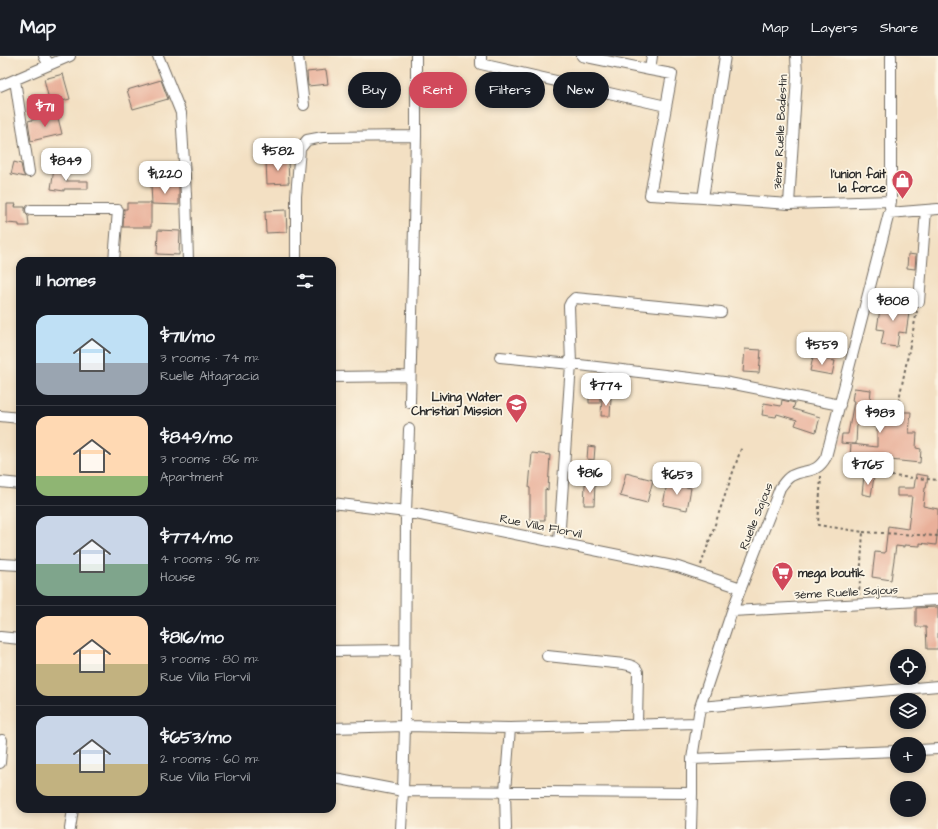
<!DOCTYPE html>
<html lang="en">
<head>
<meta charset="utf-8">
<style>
	body { margin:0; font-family:"Architects Daughter",sans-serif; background:#242831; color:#f1f3f6; height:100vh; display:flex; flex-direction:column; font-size:15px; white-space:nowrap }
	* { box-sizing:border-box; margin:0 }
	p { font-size:13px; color:#9ea1a6 }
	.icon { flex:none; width:22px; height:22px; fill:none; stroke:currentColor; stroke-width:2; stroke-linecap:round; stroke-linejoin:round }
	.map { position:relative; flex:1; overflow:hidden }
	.sheet { position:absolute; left:16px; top:201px; width:320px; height:556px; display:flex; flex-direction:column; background:#171b24; border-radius:12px; box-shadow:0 2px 6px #0003 }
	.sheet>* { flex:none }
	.hud { position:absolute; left:348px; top:16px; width:380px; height:36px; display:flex; gap:8px }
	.fabs { position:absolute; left:890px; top:593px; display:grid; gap:8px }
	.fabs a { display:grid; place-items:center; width:36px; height:36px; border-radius:50%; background:#171b24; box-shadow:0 2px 6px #0003; font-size:20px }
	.price { position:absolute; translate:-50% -34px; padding:0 9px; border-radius:8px; background:#fff; color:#222; font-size:13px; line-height:26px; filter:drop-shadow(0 1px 2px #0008) }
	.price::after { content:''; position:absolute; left:50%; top:24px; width:12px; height:9px; margin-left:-6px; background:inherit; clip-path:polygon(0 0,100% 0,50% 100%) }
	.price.current { background:#d1495b; color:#fff }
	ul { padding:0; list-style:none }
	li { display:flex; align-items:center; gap:12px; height:100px; padding:0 20px }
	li+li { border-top:1px solid #363941 }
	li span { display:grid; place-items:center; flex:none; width:112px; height:80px; border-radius:12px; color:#555 }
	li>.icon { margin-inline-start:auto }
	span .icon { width:48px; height:48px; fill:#fffc; stroke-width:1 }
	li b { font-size:17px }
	h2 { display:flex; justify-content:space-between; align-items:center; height:48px; padding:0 20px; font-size:17px }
	.pill { padding:0 14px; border-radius:18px; background:#171b24; box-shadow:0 2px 6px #0003; font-size:14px; line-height:36px }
	.pill.current { background:#d1495b; color:#fff }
	header { display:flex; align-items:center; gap:24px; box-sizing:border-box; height:56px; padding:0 20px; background:#171b24; border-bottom:1px solid #363941 }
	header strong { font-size:19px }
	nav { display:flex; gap:22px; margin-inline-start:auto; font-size:14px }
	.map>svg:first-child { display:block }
</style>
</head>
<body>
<header>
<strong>Map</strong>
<nav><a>Map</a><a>Layers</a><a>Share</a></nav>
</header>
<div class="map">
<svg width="938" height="773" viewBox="0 0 938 773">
	<rect width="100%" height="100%" fill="#fcf5e5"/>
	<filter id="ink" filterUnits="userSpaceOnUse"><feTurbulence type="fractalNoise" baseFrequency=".025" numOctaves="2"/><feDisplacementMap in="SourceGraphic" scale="8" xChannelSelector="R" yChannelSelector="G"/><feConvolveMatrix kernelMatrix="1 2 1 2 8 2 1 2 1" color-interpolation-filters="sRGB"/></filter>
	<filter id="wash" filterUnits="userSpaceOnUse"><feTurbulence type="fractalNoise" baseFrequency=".012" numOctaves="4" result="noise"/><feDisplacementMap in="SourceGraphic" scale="16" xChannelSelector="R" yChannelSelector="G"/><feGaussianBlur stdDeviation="0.9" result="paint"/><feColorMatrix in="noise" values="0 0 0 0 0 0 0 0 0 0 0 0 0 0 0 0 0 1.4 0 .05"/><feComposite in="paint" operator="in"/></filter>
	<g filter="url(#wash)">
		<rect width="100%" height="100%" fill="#f3e0c3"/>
		<g id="blocks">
			<!-- building -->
			<path fill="#e9b09a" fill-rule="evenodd" d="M326 14 328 28 308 30 307 16Z
				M63 18 70 43 50 48 44 23Z
				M161 24 168 43 133 53 127 34Z
				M57 58 62 78 31 85 28 65Z
				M288 104 289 127 267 128 266 105Z
				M14 106 21 108 23 117 25 121 11 118Z
				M54 112 66 113 65 125H88V133H64V135L51 133Z
				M151 129H179V149L152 148Z
				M127 147H151V171H123L124 153H127Z
				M7 148H16L15 151H25V157L28 160 29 170H19V168L7 167Z
				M286 154 287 176 266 177 265 155Z
				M158 174 180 175 179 199 157 198Z
				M908 198 916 199 915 213 907 212Z
				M893 241 907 243 905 256 909 257 906 277 899 276 897 291 881 289 884 274 877 273 880 253 892 254Z
				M745 293 761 294 759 317 743 316Z
				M813 301 835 305 832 319 810 315Z
				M854 332 871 334 869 355H872L871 360 899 365 900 356H911L909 377H917L916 392 921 393 920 407 890 404V405L878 404 877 406 865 405V403L850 401 851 388 841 387 842 378H848L854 345H852ZM857 367 877 371V391L852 388H856Z
				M589 334 600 335V347H589Z
				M602 341 611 342 610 360H601Z
				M782 344 795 347 793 353 820 361 816 376 795 369 797 364 777 358 776 361 762 359 764 347 781 350Z
				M588 390 595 391 594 404 587 403Z
				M532 397 550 399 548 434 545 433V464H530V432H529Z
				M626 417 653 424 647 447 620 440Z
				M916 418 928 420 926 432H925L923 450 938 453V472L936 489 920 487V490L904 489V491L896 490 891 524 872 521 875 496 885 497 888 470 908 473 912 440H897V432H914Z
				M864 420 874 421 871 440 862 438Z
				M667 427 691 432 687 454 663 449Z
				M585 428H595L594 449H584Z
				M938 551V593H927L926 571H916V552Z"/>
		</g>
	</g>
	<g filter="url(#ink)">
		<use href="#blocks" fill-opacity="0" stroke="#716a60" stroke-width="1"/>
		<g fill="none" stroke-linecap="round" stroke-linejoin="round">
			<defs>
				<path id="minor" d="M44 0 49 9
					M158 0 181 57 186 138 188 205
					M298 0 304 49
					M481 0V8L666 50
					M582 0 650 14
					M652 0 650 14 672 18 650 139 703 142 789 148
					M796 0 797 20 789 148 891 145
					M15 24 29 116
					M0 30 70 0
					M703 142 725 0
					M890 151 891 145V0
					M31 154H118L114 205
					M296 205V140L300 93 307 84 323 81 416 80
					M919 246 926 154
					M500 301 571 308 724 326 840 349
					M332 321 410 320
					M410 347 416 80V0
					M0 360 20 362
					M409 373 406 456 405 670 403 735 692 737
					M0 426 20 428
					M332 447 406 456 678 511 741 532
					M559 486 571 308 569 250 571 246 575 242 721 256
					M0 508 20 509
					M732 555 938 544
					M0 581 20 583
					M332 595 405 594
					M547 600 624 608C630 609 636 610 638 616L637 669
					M700 651 938 630
					M332 672 405 670 510 672 697 667
					M919 694 938 693
					M692 703 897 695
					M0 707 2 684
					M332 722 340 723 403 735
					M70 773 73 753
					M401 773 403 735
					M506 773 505 736 510 672
					M691 773 692 737V703L700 651 732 555 780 432C783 428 786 423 791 420 806 412 816 419 826 401L889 157 938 153"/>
			</defs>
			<!-- minor casing -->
			<use href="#minor" stroke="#716a60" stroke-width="12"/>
			<!-- path -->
			<path stroke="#716a60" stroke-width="2" stroke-dasharray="3 3" stroke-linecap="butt" d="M895 363 917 255
				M879 419 938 424
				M821 420 818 469 863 476 859 539
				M863 476 938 480
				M701 509 742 390"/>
			<!-- minor -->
			<use href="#minor" stroke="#fff" stroke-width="10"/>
		</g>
	</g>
	<!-- icons -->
	<defs>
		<symbol id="shop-pin" viewBox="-11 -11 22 30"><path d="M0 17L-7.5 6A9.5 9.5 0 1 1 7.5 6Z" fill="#d1495b" stroke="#fcf5e5"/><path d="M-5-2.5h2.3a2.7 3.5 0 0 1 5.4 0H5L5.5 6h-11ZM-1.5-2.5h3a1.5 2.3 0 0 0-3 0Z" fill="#fff"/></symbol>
		<symbol id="school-pin" viewBox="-11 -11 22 30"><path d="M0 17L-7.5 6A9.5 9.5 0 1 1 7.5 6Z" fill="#d1495b" stroke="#fcf5e5"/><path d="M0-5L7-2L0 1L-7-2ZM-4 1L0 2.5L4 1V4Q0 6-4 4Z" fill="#fff"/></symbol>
		<symbol id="supermarket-pin" viewBox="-11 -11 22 30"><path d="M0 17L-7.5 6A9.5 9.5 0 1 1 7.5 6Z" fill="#d1495b" stroke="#fcf5e5"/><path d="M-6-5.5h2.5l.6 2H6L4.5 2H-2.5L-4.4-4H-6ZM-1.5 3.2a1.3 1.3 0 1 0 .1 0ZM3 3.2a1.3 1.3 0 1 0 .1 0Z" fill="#fff"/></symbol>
	</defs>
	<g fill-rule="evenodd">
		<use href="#shop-pin" x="890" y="112" width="25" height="34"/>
		<use href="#school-pin" x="504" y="336" width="25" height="34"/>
		<use href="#supermarket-pin" x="770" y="504" width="25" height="34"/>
	</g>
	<g text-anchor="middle" stroke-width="3.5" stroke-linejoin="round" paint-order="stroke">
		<!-- street labels -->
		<g font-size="12" fill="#2b2b2b" stroke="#fcf5e5">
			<text transform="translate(780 76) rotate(-87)" y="4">3ème Ruelle Badestin</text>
			<text transform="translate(756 460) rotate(-68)" y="4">Ruelle Sajous</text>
			<text transform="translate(541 470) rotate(11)" y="4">Rue Villa Florvil</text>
			<text transform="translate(846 536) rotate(-3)" y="4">3ème Ruelle Sajous</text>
		</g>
		<!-- poi labels -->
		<g font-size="12" font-weight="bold" fill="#2b2b2b" stroke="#fcf5e5" text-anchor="end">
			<text x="886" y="122">l'union fait<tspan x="886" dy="14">la force</tspan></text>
			<text x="502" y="345">Living Water<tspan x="502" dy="14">Christian Mission</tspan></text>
			<text x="798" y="521" text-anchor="start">mega boutik</text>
		</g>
	</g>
</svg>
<div class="fabs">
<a><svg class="icon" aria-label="locate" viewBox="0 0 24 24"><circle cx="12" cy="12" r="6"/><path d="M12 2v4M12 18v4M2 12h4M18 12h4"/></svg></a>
<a><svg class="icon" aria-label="layers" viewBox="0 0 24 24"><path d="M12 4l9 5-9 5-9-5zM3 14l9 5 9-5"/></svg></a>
<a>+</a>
<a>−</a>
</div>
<b class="price current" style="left:45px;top:72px">$711</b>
<b class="price" style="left:278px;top:116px">$582</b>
<b class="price" style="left:66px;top:126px">$849</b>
<b class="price" style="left:165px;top:139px">$1,220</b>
<b class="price" style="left:893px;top:266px">$808</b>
<b class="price" style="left:822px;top:310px">$559</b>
<b class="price" style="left:606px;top:351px">$774</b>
<b class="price" style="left:880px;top:378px">$983</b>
<b class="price" style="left:868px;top:430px">$765</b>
<b class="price" style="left:590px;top:438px">$816</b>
<b class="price" style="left:677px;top:440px">$653</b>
<div class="hud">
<a class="pill">Buy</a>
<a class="pill current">Rent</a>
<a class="pill">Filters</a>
<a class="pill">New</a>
</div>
<section class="sheet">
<h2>11 homes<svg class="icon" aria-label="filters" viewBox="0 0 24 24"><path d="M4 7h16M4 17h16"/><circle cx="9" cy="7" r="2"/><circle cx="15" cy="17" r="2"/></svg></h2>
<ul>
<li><span style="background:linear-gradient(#bfe0f5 60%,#9aa5b1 0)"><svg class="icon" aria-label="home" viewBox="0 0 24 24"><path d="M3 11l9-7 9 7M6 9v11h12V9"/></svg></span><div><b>$711/mo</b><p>3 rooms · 74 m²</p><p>Ruelle Altagracia</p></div></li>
<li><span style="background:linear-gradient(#ffd9b3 75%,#8fb573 0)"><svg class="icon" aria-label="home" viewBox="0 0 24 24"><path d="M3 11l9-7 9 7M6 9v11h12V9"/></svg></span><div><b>$849/mo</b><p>3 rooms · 86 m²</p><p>Apartment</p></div></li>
<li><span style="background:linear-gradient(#c9d6e8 60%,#7fa58c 0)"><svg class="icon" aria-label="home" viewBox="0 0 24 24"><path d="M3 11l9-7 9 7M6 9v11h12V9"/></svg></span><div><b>$774/mo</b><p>4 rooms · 96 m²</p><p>House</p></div></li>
<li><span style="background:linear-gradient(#ffd9b3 60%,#c2b280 0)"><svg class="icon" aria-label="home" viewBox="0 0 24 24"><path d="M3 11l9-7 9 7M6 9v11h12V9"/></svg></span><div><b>$816/mo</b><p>3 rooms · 80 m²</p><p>Rue Villa Florvil</p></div></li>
<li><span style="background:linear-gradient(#c9d6e8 60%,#c2b280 0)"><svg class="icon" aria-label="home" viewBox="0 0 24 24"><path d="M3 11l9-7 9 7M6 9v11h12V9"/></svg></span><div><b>$653/mo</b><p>2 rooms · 60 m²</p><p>Rue Villa Florvil</p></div></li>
</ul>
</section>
</div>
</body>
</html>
